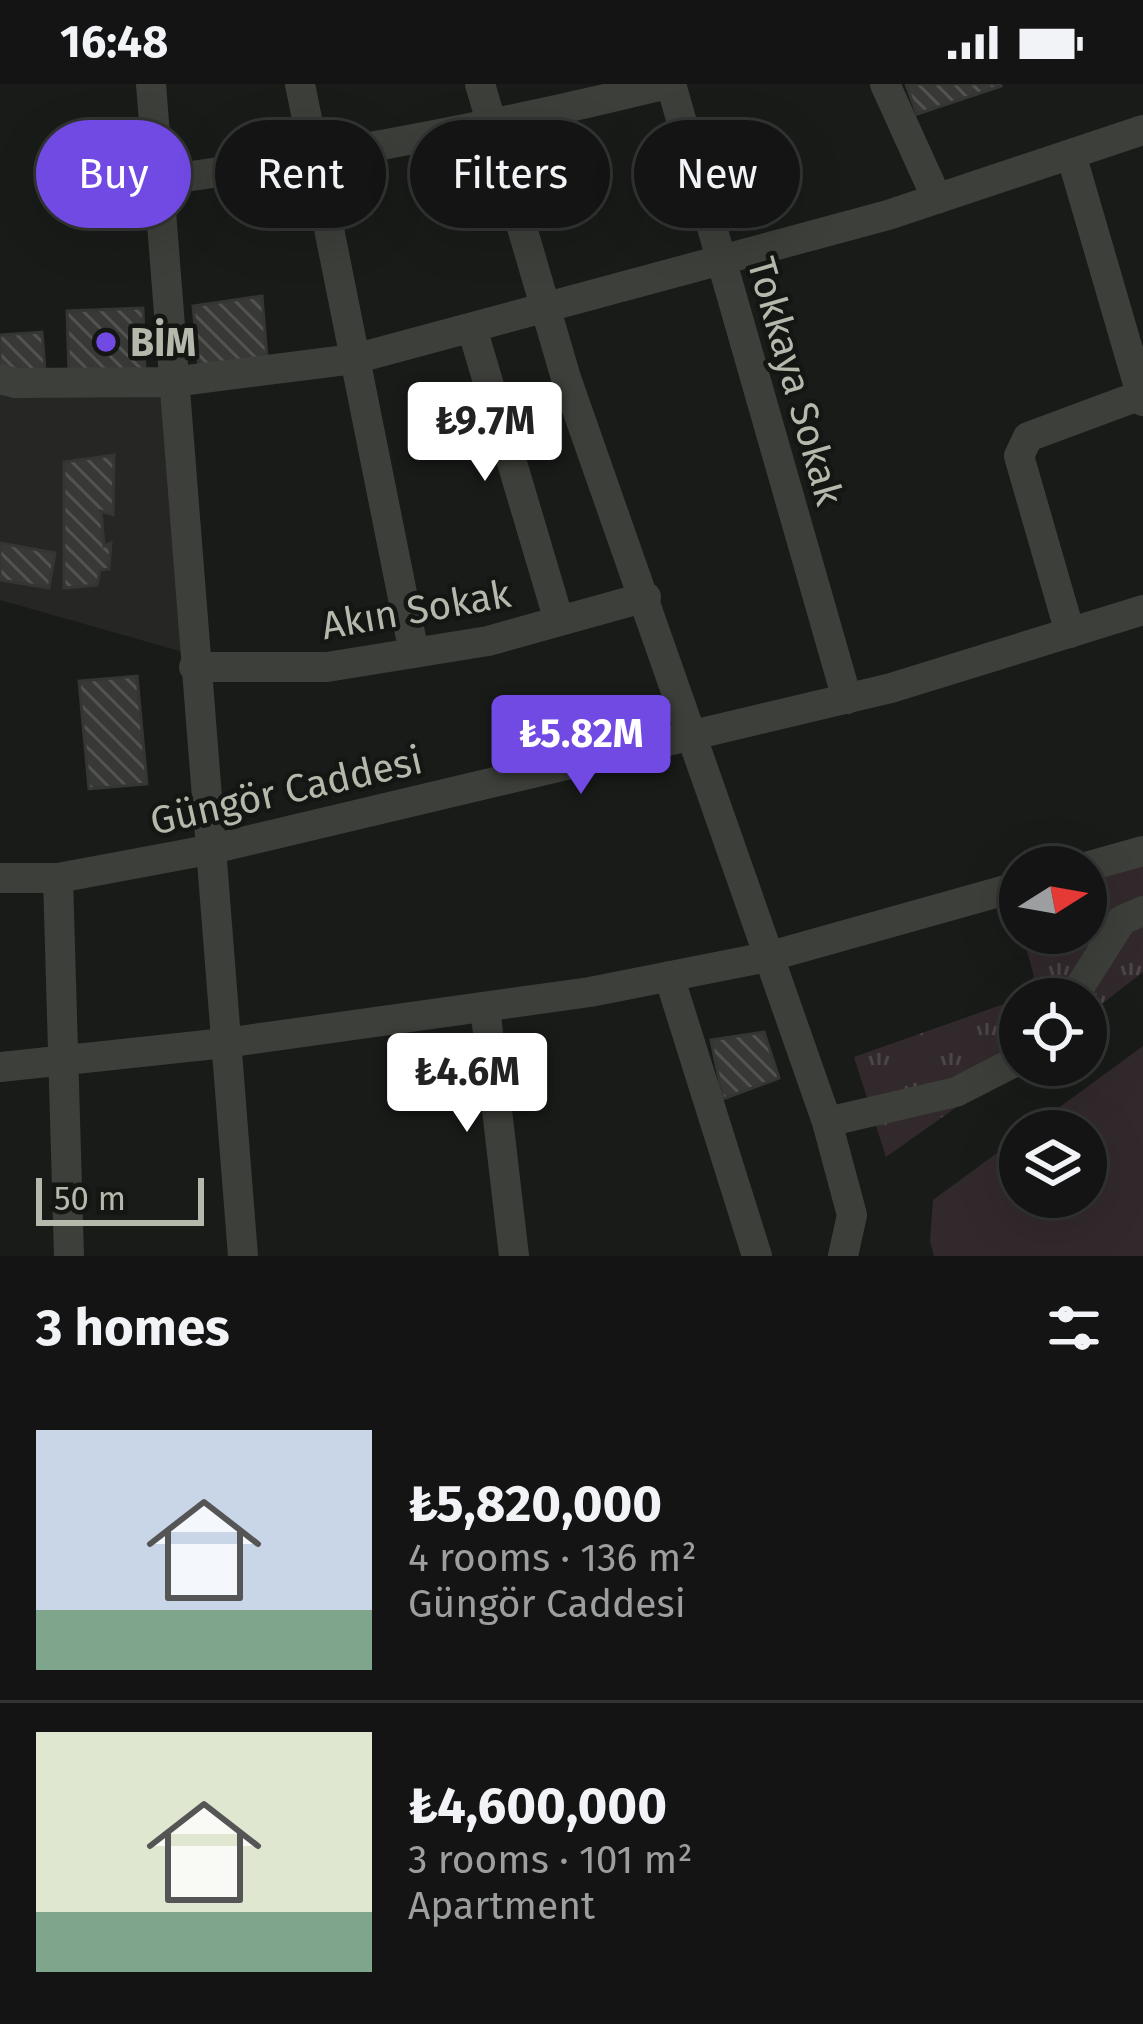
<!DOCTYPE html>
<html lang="en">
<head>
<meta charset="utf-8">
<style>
	body { margin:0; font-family:"Fira Sans",sans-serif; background:#202121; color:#f1f3f6; height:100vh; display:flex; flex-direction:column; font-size:45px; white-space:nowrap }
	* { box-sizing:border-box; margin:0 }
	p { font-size:39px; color:#9d9ea0 }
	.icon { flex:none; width:66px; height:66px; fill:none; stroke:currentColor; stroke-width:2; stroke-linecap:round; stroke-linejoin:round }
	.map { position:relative; height:1172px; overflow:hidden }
	.side { display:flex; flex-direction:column; background:#131413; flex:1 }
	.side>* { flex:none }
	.guide { position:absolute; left:36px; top:36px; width:1071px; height:108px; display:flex; gap:24px }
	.needle { width:78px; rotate:79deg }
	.controls { position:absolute; left:999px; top:762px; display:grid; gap:24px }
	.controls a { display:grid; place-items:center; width:108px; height:108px; border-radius:50%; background:#131413; box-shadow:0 12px 48px #0002,0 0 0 3px #323333; font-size:60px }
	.scale { position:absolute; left:36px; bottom:30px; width:168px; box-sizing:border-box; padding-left:12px; border:6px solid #b5b9ac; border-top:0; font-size:33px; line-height:42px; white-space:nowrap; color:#b5b9ac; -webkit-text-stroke:9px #141614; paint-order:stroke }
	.price { position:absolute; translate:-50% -102px; padding:0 27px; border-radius:12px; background:#fff; color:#222; font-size:39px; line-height:78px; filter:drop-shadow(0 3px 6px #0008) }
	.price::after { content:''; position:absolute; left:50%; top:72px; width:36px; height:27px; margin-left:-18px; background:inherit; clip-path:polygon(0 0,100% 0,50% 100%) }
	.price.on { background:#7149e3; color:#fff }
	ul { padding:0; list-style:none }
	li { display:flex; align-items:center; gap:36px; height:300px; padding:0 36px }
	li+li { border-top:3px solid #323333 }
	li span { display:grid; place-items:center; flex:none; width:336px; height:240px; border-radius:0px; color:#555 }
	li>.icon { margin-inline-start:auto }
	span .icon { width:144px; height:144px; fill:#fffc; stroke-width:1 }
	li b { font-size:51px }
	h2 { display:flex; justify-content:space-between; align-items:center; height:144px; padding:0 36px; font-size:51px }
	.pill { padding:0 42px; border-radius:54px; background:#131413; box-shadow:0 12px 48px #0002,0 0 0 3px #323333; font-size:42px; line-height:108px }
	.pill.on { background:#7149e3; color:#fff }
	.status { display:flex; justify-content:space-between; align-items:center; height:84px; padding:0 60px; background:#131413; direction:ltr }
	.status svg { height:33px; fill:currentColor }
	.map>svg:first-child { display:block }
</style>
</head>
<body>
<div class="status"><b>16:48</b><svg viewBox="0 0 49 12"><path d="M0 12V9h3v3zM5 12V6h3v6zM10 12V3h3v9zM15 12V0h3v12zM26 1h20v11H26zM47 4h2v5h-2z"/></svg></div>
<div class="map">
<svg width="1143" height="1172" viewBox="0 0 1143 1172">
	<defs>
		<pattern id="park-tufts" width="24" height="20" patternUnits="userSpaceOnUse" patternTransform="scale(3)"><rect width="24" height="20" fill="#32292c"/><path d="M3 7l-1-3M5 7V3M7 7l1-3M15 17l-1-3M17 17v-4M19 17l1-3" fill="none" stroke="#4d4648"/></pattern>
		<pattern id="building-back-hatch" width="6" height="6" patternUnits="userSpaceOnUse" patternTransform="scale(3)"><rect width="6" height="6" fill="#383936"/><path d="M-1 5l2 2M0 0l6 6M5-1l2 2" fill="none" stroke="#535450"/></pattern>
	</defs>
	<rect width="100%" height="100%" fill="#191b19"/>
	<!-- built -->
	<path fill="#262725" d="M0 297 162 307 183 568 0 516Z"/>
	<!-- grass -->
	<path fill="#32292c" d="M1143 962V1172H934L930 1157 933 1116 1020 1052V1113H1086V1047H1027Z"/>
	<!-- park -->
	<path fill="url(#park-tufts)" d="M1143 779V888L1086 932V915H1020V978L886 1073 854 973 1024 913 1034 892 1022 849H1086V792Z"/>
	<!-- building -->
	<path fill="url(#building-back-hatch)" stroke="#343633" stroke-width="3" d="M906 0H1000L1001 2 917 30Z
		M262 212 267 274 199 285 193 222Z
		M143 224 145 288 69 293 67 227Z
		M42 248 46 298 0 290V251Z
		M114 371 113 431 101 427 104 462 111 459 109 485 100 486 97 501 64 504V378Z
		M0 459 55 469 49 504 0 496Z
		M137 592 147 700 89 705 79 597Z
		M764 948 779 994 723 1015 711 956Z"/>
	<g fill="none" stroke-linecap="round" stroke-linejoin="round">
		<!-- minor -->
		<path stroke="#3d3f3a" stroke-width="30" d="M151 0 243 1172
			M300 0 414 569
			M480 0 566 294 827 1038 852 1131 843 1172
			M671 0 847 615
			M885 0 937 115
			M1071 70 1143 317
			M156 97C331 73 497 42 668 0
			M472 244 559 537
			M0 295 15 299 172 298 354 275 888 131 1143 46
			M1070 549 1019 372 1028 353 1141 311
			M194 583H327L488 557 646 513
			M1086 783 1143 767
			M0 794H58L208 766 891 604 1143 526
			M58 794 69 1172
			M669 892 757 1172
			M1072 915 1122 836 1143 827
			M485 923 514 1172
			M0 983 225 959 590 908 767 873 1020 802
			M827 1038 956 1008 1020 975"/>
	</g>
	<!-- markers -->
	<circle fill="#7149e3" stroke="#141614" stroke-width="4.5" cx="106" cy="258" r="12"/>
	<g text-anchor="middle" stroke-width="9" stroke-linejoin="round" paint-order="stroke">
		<!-- poi labels -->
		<g font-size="39" font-weight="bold" fill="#b5b9ac" stroke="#141614" text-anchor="start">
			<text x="130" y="272">BİM</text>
		</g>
		<!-- street labels -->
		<g font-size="39" fill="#b5b9ac" stroke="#141614">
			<text transform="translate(796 297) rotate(74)" y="14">Tokkaya Sokak</text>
			<text transform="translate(416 525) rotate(-10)" y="14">Akın Sokak</text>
			<text transform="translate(286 706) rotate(-13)" y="14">Güngör Caddesi</text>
		</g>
	</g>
</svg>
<div class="controls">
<a><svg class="needle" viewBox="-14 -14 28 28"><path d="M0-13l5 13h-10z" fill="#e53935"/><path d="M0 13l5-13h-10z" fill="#9d9ea0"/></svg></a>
<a><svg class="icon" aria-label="locate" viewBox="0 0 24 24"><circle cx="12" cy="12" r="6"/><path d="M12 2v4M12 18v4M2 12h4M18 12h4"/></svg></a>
<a><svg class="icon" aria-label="layers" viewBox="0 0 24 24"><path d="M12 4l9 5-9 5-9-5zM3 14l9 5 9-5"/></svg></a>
</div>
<div class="scale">50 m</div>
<b class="price" style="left:485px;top:400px">₺9.7M</b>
<b class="price on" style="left:581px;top:713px">₺5.82M</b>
<b class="price" style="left:467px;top:1051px">₺4.6M</b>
<div class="guide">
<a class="pill on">Buy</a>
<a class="pill">Rent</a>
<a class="pill">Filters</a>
<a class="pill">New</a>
</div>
</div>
<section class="side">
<h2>3 homes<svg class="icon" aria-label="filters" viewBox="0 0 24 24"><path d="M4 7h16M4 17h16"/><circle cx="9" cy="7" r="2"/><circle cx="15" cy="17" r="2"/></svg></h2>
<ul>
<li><span style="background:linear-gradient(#c9d6e8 75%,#7fa58c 0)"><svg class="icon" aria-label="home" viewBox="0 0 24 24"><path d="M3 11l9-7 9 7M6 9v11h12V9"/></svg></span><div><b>₺5,820,000</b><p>4 rooms · 136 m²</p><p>Güngör Caddesi</p></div></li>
<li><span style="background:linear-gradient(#dfe7d0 75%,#7fa58c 0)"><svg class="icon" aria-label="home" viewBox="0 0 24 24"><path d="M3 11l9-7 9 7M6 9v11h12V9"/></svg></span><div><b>₺4,600,000</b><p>3 rooms · 101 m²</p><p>Apartment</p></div></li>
</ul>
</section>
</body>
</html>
